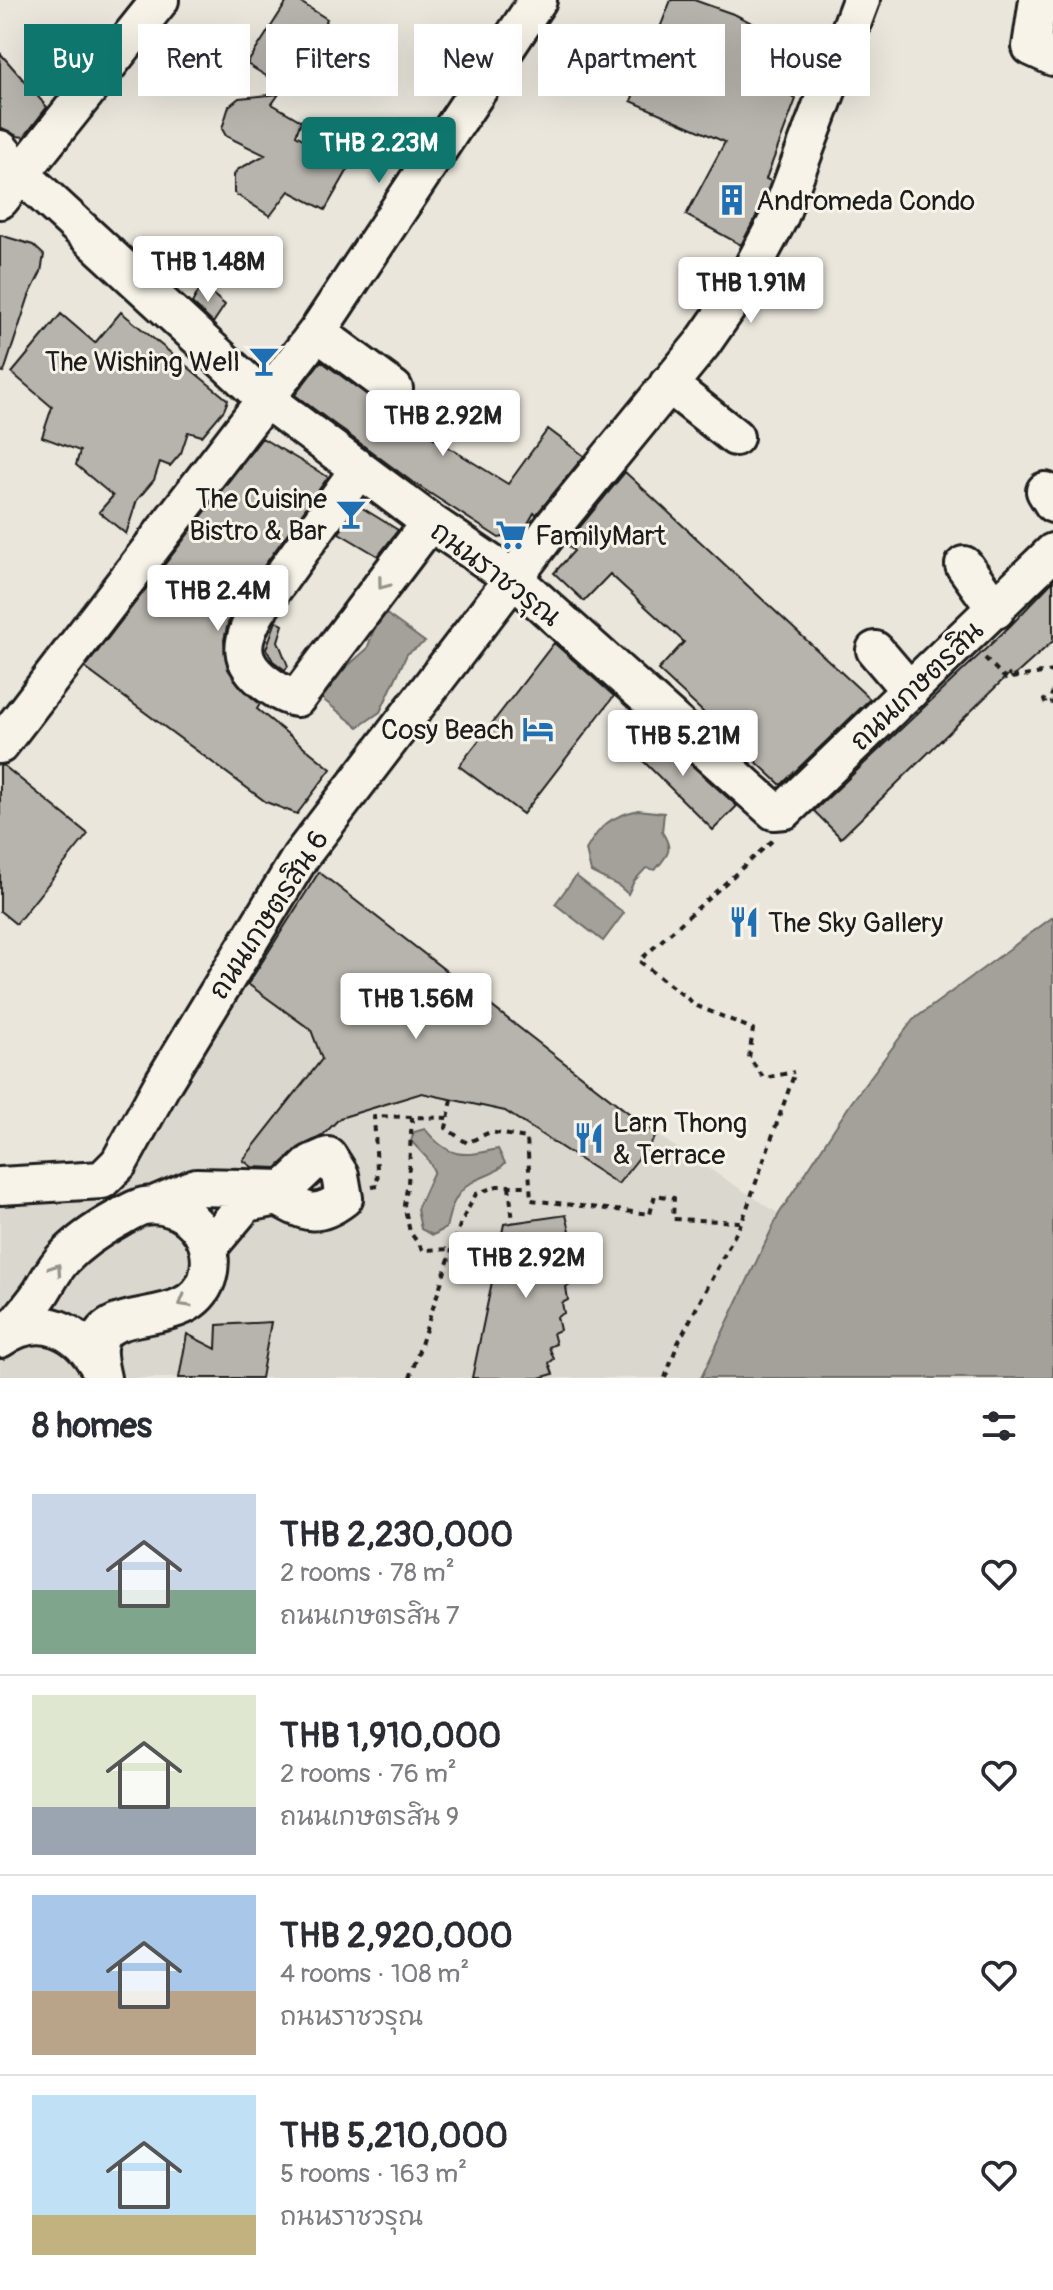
<!DOCTYPE html>
<html lang="en">
<head>
<meta charset="utf-8">
<style>
	body { margin:0; font-family:Pangolin,"Playpen Sans Thai",sans-serif; background:#f2f2f3; color:#2b2b33; height:100vh; display:flex; flex-direction:column; font-size:30px; white-space:nowrap }
	* { box-sizing:border-box; margin:0 }
	p { font-size:26px; color:#7c7c81 }
	.icon { flex:none; width:44px; height:44px; fill:none; stroke:currentColor; stroke-width:2; stroke-linecap:round; stroke-linejoin:round }
	.map { position:relative; height:1378px; overflow:hidden }
	.panel { display:flex; flex-direction:column; background:#fff; flex:1 }
	.panel>* { flex:none }
	.top-card { position:absolute; left:24px; top:24px; width:1006px; height:72px; display:flex; gap:16px }
	.price { position:absolute; translate:-50% -68px; padding:0 18px; border-radius:8px; background:#fff; color:#222; font-size:26px; line-height:52px; filter:drop-shadow(0 2px 4px #0008) }
	.price::after { content:''; position:absolute; left:50%; top:48px; width:24px; height:18px; margin-left:-12px; background:inherit; clip-path:polygon(0 0,100% 0,50% 100%) }
	.price.current { background:#0f766e; color:#fff }
	ul { padding:0; list-style:none }
	li { display:flex; align-items:center; gap:24px; height:200px; padding:0 32px }
	li+li { border-top:2px solid #e1e1e2 }
	li span { display:grid; place-items:center; flex:none; width:224px; height:160px; border-radius:0px; color:#555 }
	li>.icon { margin-inline-start:auto }
	span .icon { width:96px; height:96px; fill:#fffc; stroke-width:1 }
	li b { font-size:34px }
	h2 { display:flex; justify-content:space-between; align-items:center; height:96px; padding:0 32px; font-size:34px }
	.pill { padding:0 28px; border-radius:0px; background:#fff; box-shadow:0 8px 32px #0002; font-size:28px; line-height:72px }
	.pill.current { background:#0f766e; color:#fff }
	.map>svg:first-child { display:block }
</style>
</head>
<body>
<div class="map">
<svg width="1053" height="1378" viewBox="0 0 1053 1378">
	<rect width="100%" height="100%" fill="#eae6dc"/>
	<filter id="ink" filterUnits="userSpaceOnUse"><feTurbulence type="fractalNoise" baseFrequency=".0125" numOctaves="2"/><feDisplacementMap in="SourceGraphic" scale="16" xChannelSelector="R" yChannelSelector="G"/><feConvolveMatrix kernelMatrix="1 2 1 2 8 2 1 2 1" color-interpolation-filters="sRGB"/></filter>
	<g filter="url(#ink)">
		<!-- built -->
		<path fill="#dad7ce" d="M319 872 657 1135 779 1214 701 1378H0V1197L117 1191 246 982Z"/>
		<!-- water -->
		<path fill="#a3a19a" stroke="#6d6c68" stroke-width="2" d="M381 610 425 642 407 654 380 712 358 727 316 694 367 649Z
			M638 810 664 813 662 832C674 850 668 855 655 870L646 868 634 881 628 894 619 886 591 872 586 850C600 825 610 817 638 810Z
			M576 876 624 913 603 941 555 904Z
			M1053 917V1378H701L779 1214 851 1103 913 1020Z
			M425 1129C449 1159 463 1157 498 1149L505 1163C492 1177 485 1174 471 1183 454 1194 450 1210 446 1228L433 1235 421 1229 417 1209 434 1171 427 1158 411 1141 414 1132Z"/>
		<!-- building -->
		<path fill="#b6b4ac" stroke="#1c1c1c" stroke-width="2" d="M288 0H297L327 19 284 87 247 64Z
			M671 0H694L736 15 777 36 759 80 796 99 766 179 771 181 761 207 741 245 686 215 725 142 631 101Z
			M0 53 47 107 24 137 17 136 0 127Z
			M279 94 272 104 301 121 296 135 350 166 325 210 289 191 270 216 234 193V175L237 170 265 155 226 136 222 129 229 106 239 98Z
			M0 235 33 245 44 255 41 272 29 296 4 372 0 371Z
			M202 285 225 305 213 323 192 303Z
			M121 312 228 400 224 410 202 436 188 432 181 453 170 466 160 462 154 480 137 500 126 534 99 512 113 496 76 465 80 451 42 437 52 407 12 373 61 314 95 343Z
			M321 361 382 406 508 484 548 429 584 456 536 515 534 513 523 532 499 538 411 481 295 395Z
			M262 438 328 477 241 598 228 623 224 640 228 669 243 690 260 704 257 709 331 769 297 814 266 802 85 668Z
			M625 472 870 699 781 785 658 670 684 642 610 574 584 601 554 573 574 551 566 544Z
			M359 506 398 530 378 556 339 533Z
			M1053 581V641L1012 678 1009 674 841 838 814 811 1009 627Z
			M276 621 283 625 278 641 288 666 285 670 273 661 266 649Z
			M554 643 614 696 523 814 459 766Z
			M648 726 737 806 713 830 628 746Z
			M3 765 88 834 16 924 0 911V766Z
			M319 872 657 1135 618 1184 505 1111 422 1093 340 1118 322 1136 298 1148 277 1168 252 1167 243 1160 322 1059 311 1030 248 984Z
			M566 1215 576 1254 570 1256 573 1270 566 1272 570 1285 566 1287 568 1300 562 1303 564 1313 557 1317 560 1330 553 1333 556 1344 549 1347 554 1359 549 1363 553 1374 539 1378H472L504 1224Z
			M271 1322 261 1378H179L187 1334 216 1349 217 1325Z"/>
		<g fill="none" stroke-linecap="round" stroke-linejoin="round">
			<defs>
				<path id="minor" d="M1038 0 1031 47 1053 57
					M0 149 22 175 265 399 430 522 514 579 774 811 785 810 1053 552
					M0 200 160 0
					M317 332 394 389
					M668 384 735 437
					M359 469 258 610C240 641 236 662 269 685 278 691 286 697 297 698L430 522
					M1045 491 1053 504
					M964 565 996 610
					M875 650 910 691
					M0 745 317 332 538 0
					M0 1186 102 1180 119 1163 163 1083 301 856 555 524 702 344 743 285 780 216 861 0
					M154 1205 196 1187 285 1189 312 1163 328 1156 340 1175 344 1198C317 1219 306 1213 278 1197L246 1203 209 1247
					M10 1332C20 1319 31 1307 40 1294 48 1282 54 1268 64 1258 79 1242 97 1230 117 1219 126 1214 135 1208 144 1206 186 1200 220 1238 207 1279 188 1333 101 1300 98 1348 97 1357 100 1369 102 1378
					M0 1339C40 1310 79 1330 100 1369"/>
			</defs>
			<!-- minor casing -->
			<use href="#minor" stroke="#1c1c1c" stroke-width="42"/>
			<!-- path -->
			<path stroke="#1c1c1c" stroke-width="4" stroke-dasharray="6 6" stroke-linecap="butt" d="M985 658 1006 679 1053 671
				M1053 691 1051 697 1044 700 1046 705 1053 702
				M772 841 639 961 697 1006 753 1029 749 1058 764 1078 794 1072
				M452 1100 446 1128 467 1143 490 1132 527 1138 531 1200 650 1214 655 1195 674 1198 673 1219 742 1222 795 1072
				M412 1117 408 1183 404 1205 410 1232 423 1250 452 1249
				M509 1186 513 1222
				M372 1187 378 1186 374 1116 447 1118
				M410 1378 461 1222 476 1194 497 1186H530
				M665 1378 678 1343 741 1223"/>
			<!-- minor -->
			<use href="#minor" stroke="#f7f3e8" stroke-width="36"/>
		</g>
		<!-- one-way arrows -->
		<defs><path id="oneway-chevron" d="M-2-3.5L2.5 0L-2 3.5" fill="none" stroke-width="1.6" stroke-linecap="round" stroke-linejoin="round" transform="scale(2)"/></defs>
		<g stroke="#94928c">
			<use href="#oneway-chevron" transform="translate(383 584) rotate(127)"/>
			<use href="#oneway-chevron" transform="translate(56 1269) rotate(-56)"/>
			<use href="#oneway-chevron" transform="translate(184 1302) rotate(150)"/>
		</g>
	</g>
	<!-- icons -->
	<defs>
		<symbol id="building-bare" viewBox="-9 -9 18 18"><path d="M-4-6H4V6H1V3H-1V6H-4ZM-2.5-4.3h1.7v1.8h-1.7ZM.8-4.3h1.7v1.8H.8ZM-2.5-1h1.7V.8h-1.7ZM.8-1h1.7V.8H.8Z" fill="#1f6fb2" stroke="#f7f3e8" stroke-width="2.5" paint-order="stroke"/></symbol>
		<symbol id="bar-bare" viewBox="-9 -9 18 18"><path d="M-6-5H6L.8 .8V4.5H3.5V6h-7V4.5H-.8V.8Z" fill="#1f6fb2" stroke="#f7f3e8" stroke-width="2.5" paint-order="stroke"/></symbol>
		<symbol id="supermarket-bare" viewBox="-9 -9 18 18"><path d="M-6-5.5h2.5l.6 2H6L4.5 2H-2.5L-4.4-4H-6ZM-1.5 3.2a1.3 1.3 0 1 0 .1 0ZM3 3.2a1.3 1.3 0 1 0 .1 0Z" fill="#1f6fb2" stroke="#f7f3e8" stroke-width="2.5" paint-order="stroke"/></symbol>
		<symbol id="hotel-bare" viewBox="-9 -9 18 18"><path d="M-6-4.5h1.5V1H6V5H4.5V3h-9V5H-6ZM-4 0a1.8 1.8 0 1 1 3.6 0ZM.5 0V-2.5h3Q6-2.5 6 0Z" fill="#1f6fb2" stroke="#f7f3e8" stroke-width="2.5" paint-order="stroke"/></symbol>
		<symbol id="restaurant-bare" viewBox="-9 -9 18 18"><path d="M-5-6h1v4h1v-4h1v4h1v-4h1v5L-1.5 .5V6h-2V.5L-5-1ZM5-6V6H3V1.5H1.5Q1.5-4 5-6Z" fill="#1f6fb2" stroke="#f7f3e8" stroke-width="2.5" paint-order="stroke"/></symbol>
	</defs>
	<g fill-rule="evenodd">
		<use href="#building-bare" x="710" y="178" width="44" height="44"/>
		<use href="#bar-bare" x="242" y="339" width="44" height="44"/>
		<use href="#bar-bare" x="329" y="492" width="44" height="44"/>
		<use href="#supermarket-bare" x="489" y="513" width="44" height="44"/>
		<use href="#hotel-bare" x="516" y="707" width="44" height="44"/>
		<use href="#restaurant-bare" x="722" y="900" width="44" height="44"/>
		<use href="#restaurant-bare" x="567" y="1116" width="44" height="44"/>
	</g>
	<g text-anchor="middle" stroke-width="6" stroke-linejoin="round" paint-order="stroke">
		<!-- poi labels -->
		<g font-size="28" fill="#1c1c1c" stroke="#f7f3e8" text-anchor="start">
			<text x="756" y="210">Andromeda Condo</text>
			<text x="240" y="371" text-anchor="end">The Wishing Well</text>
			<text x="327" y="508" text-anchor="end">The Cuisine<tspan x="327" dy="32">Bistro &amp; Bar</tspan></text>
			<text x="535" y="545">FamilyMart</text>
			<text x="514" y="739" text-anchor="end">Cosy Beach</text>
			<text x="768" y="932">The Sky Gallery</text>
			<text x="613" y="1132">Larn Thong<tspan x="613" dy="32">&amp; Terrace</tspan></text>
		</g>
		<!-- street labels -->
		<g font-size="28" fill="#1c1c1c" stroke="#f7f3e8">
			<text transform="translate(496 573) rotate(37)" y="10">ถนนราชวรุณ</text>
			<text transform="translate(916 685) rotate(-44)" y="10">ถนนเกษตรสิน</text>
			<text transform="translate(268 914) rotate(-57)" y="10">ถนนเกษตรสิน 6</text>
		</g>
	</g>
</svg>
<b class="price current" style="left:379px;top:185px">THB 2.23M</b>
<b class="price" style="left:208px;top:304px">THB 1.48M</b>
<b class="price" style="left:751px;top:325px">THB 1.91M</b>
<b class="price" style="left:443px;top:458px">THB 2.92M</b>
<b class="price" style="left:218px;top:633px">THB 2.4M</b>
<b class="price" style="left:683px;top:778px">THB 5.21M</b>
<b class="price" style="left:416px;top:1041px">THB 1.56M</b>
<b class="price" style="left:526px;top:1300px">THB 2.92M</b>
<div class="top-card">
<a class="pill current">Buy</a>
<a class="pill">Rent</a>
<a class="pill">Filters</a>
<a class="pill">New</a>
<a class="pill">Apartment</a>
<a class="pill">House</a>
</div>
</div>
<section class="panel">
<h2>8 homes<svg class="icon" aria-label="filters" viewBox="0 0 24 24"><path d="M4 7h16M4 17h16"/><circle cx="9" cy="7" r="2"/><circle cx="15" cy="17" r="2"/></svg></h2>
<ul>
<li><span style="background:linear-gradient(#c9d6e8 60%,#7fa58c 0)"><svg class="icon" aria-label="home" viewBox="0 0 24 24"><path d="M3 11l9-7 9 7M6 9v11h12V9"/></svg></span><div><b>THB 2,230,000</b><p>2 rooms · 78 m²</p><p>ถนนเกษตรสิน 7</p></div><svg class="icon" aria-label="heart" viewBox="0 0 24 24"><path d="M12 20l-8-8c-3-5 5-10 8-4 3-6 11-1 8 4z"/></svg></li>
<li><span style="background:linear-gradient(#dfe7d0 70%,#9aa5b1 0)"><svg class="icon" aria-label="home" viewBox="0 0 24 24"><path d="M3 11l9-7 9 7M6 9v11h12V9"/></svg></span><div><b>THB 1,910,000</b><p>2 rooms · 76 m²</p><p>ถนนเกษตรสิน 9</p></div><svg class="icon" aria-label="heart" viewBox="0 0 24 24"><path d="M12 20l-8-8c-3-5 5-10 8-4 3-6 11-1 8 4z"/></svg></li>
<li><span style="background:linear-gradient(#a9c7e8 60%,#b9a48a 0)"><svg class="icon" aria-label="home" viewBox="0 0 24 24"><path d="M3 11l9-7 9 7M6 9v11h12V9"/></svg></span><div><b>THB 2,920,000</b><p>4 rooms · 108 m²</p><p>ถนนราชวรุณ</p></div><svg class="icon" aria-label="heart" viewBox="0 0 24 24"><path d="M12 20l-8-8c-3-5 5-10 8-4 3-6 11-1 8 4z"/></svg></li>
<li><span style="background:linear-gradient(#bfe0f5 75%,#c2b280 0)"><svg class="icon" aria-label="home" viewBox="0 0 24 24"><path d="M3 11l9-7 9 7M6 9v11h12V9"/></svg></span><div><b>THB 5,210,000</b><p>5 rooms · 163 m²</p><p>ถนนราชวรุณ</p></div><svg class="icon" aria-label="heart" viewBox="0 0 24 24"><path d="M12 20l-8-8c-3-5 5-10 8-4 3-6 11-1 8 4z"/></svg></li>
</ul>
</section>
</body>
</html>
